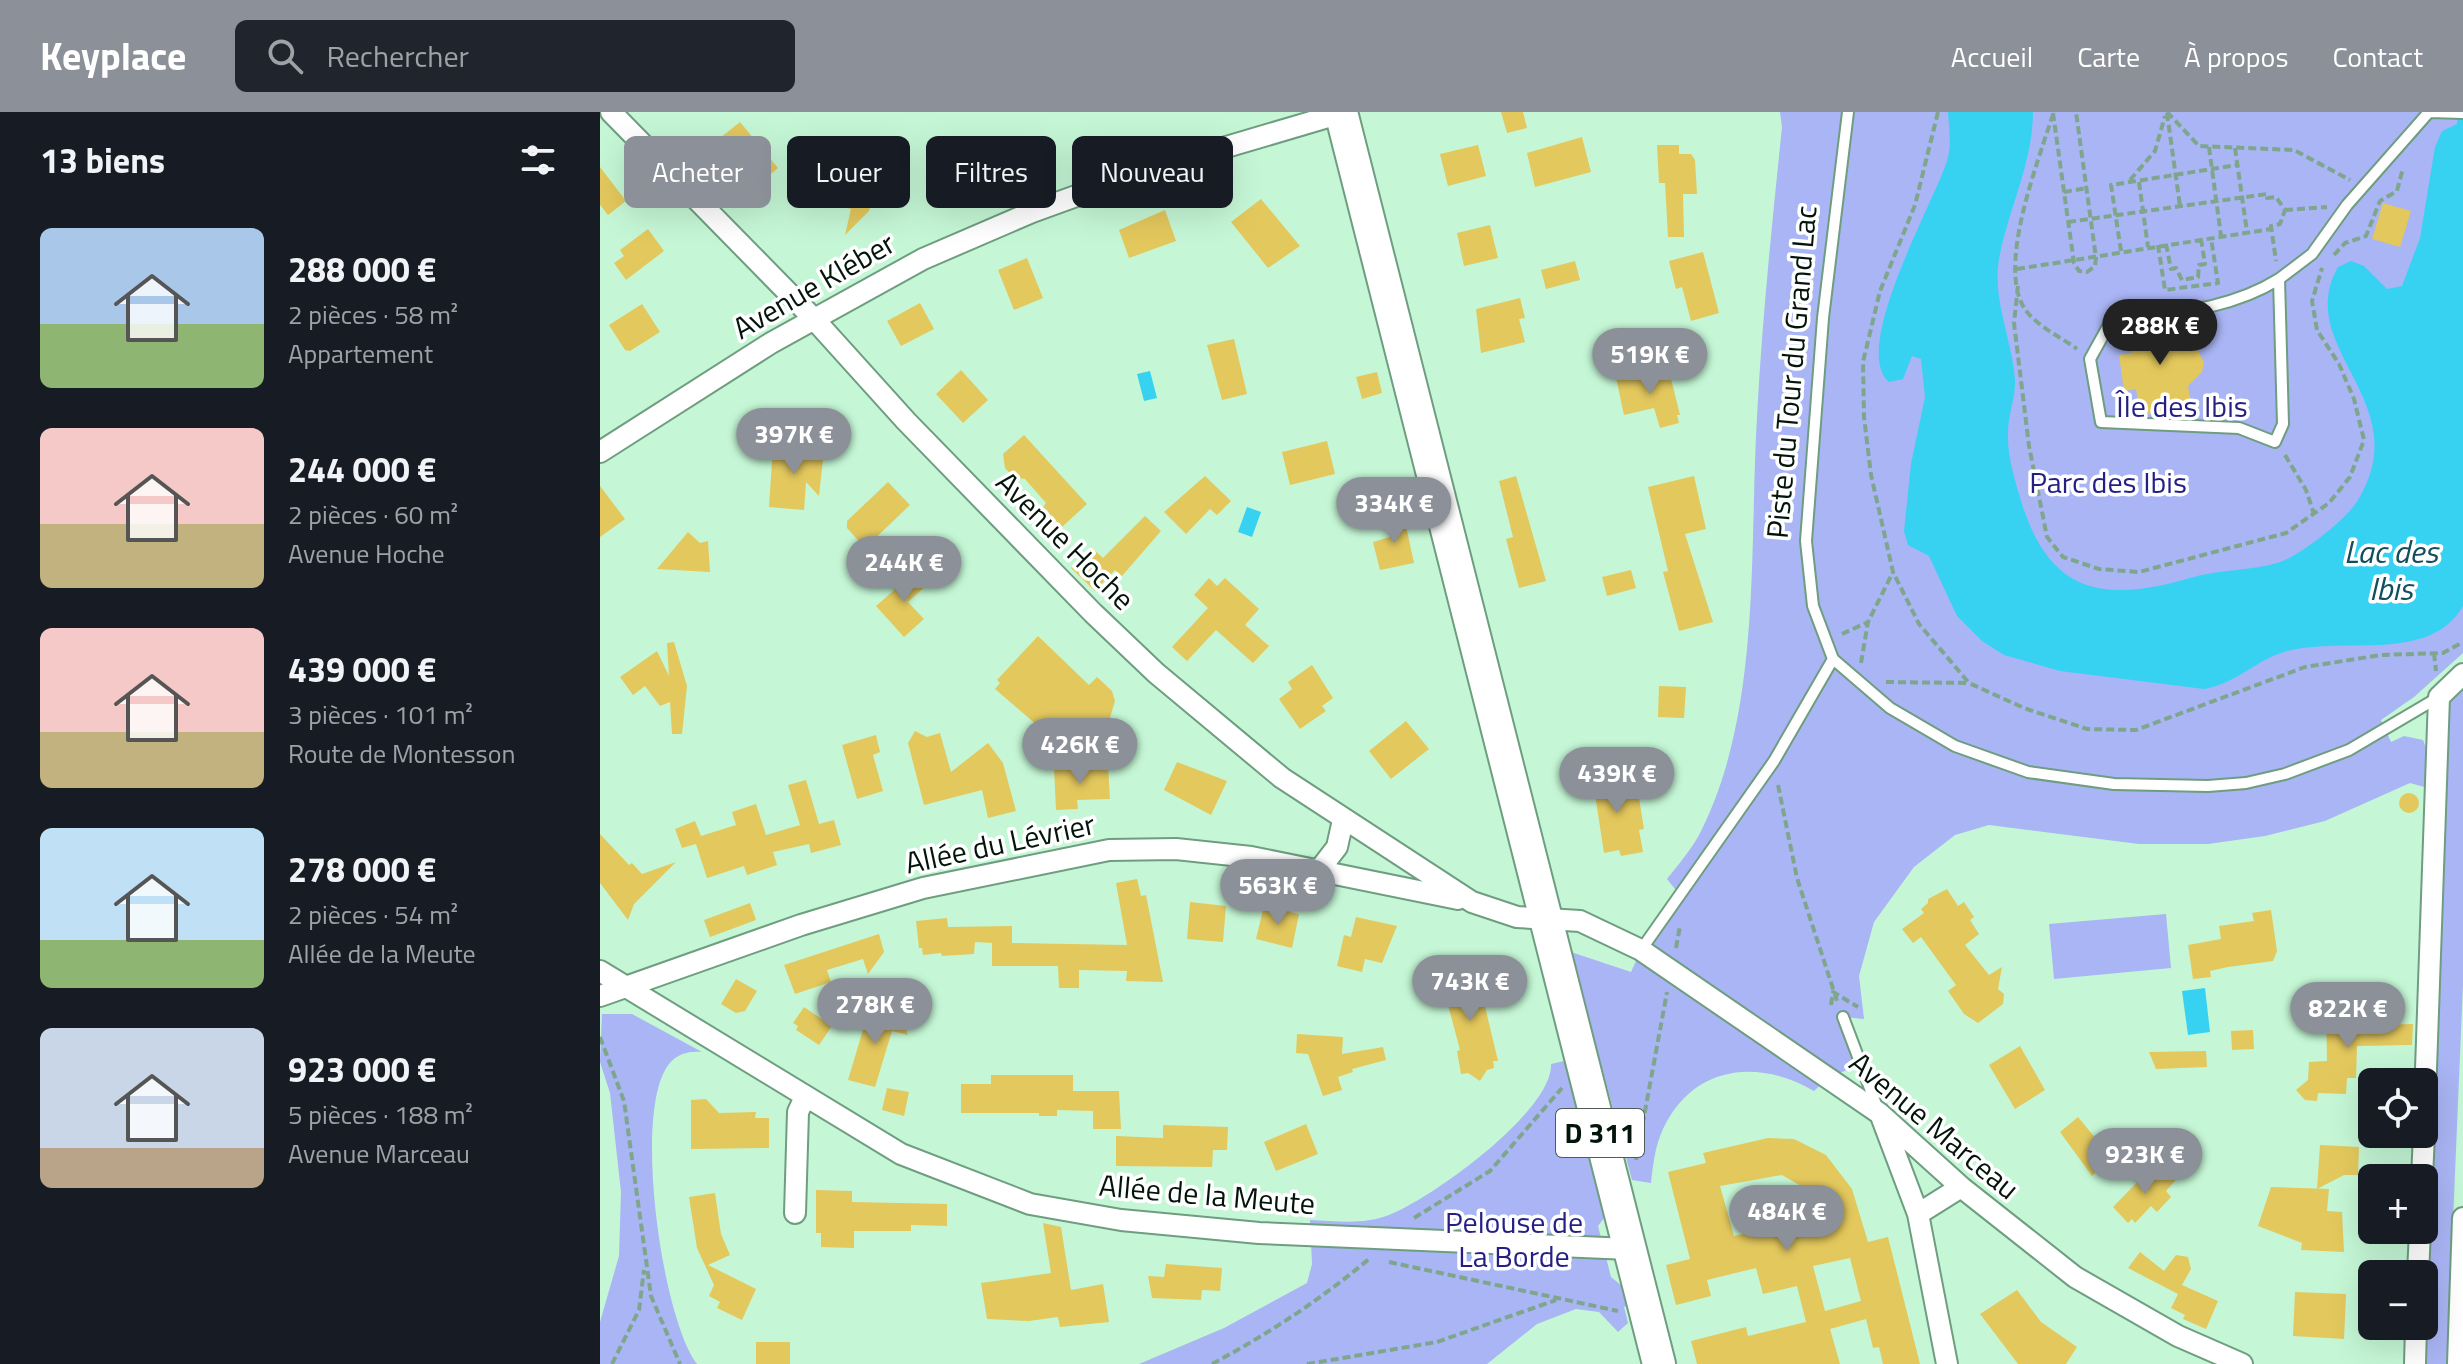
<!DOCTYPE html>
<html lang="fr">
<head>
<meta charset="utf-8">
<style>
	body { margin:0; font-family:"Titillium Web",sans-serif; background:#20242c; color:#f1f3f6; height:100vh; display:flex; flex-direction:column; font-size:30px; white-space:nowrap }
	* { box-sizing:border-box; margin:0 }
	p { font-size:26px; color:#9ea1a6 }
	.icon { flex:none; width:44px; height:44px; fill:none; stroke:currentColor; stroke-width:2; stroke-linecap:round; stroke-linejoin:round }
	.map { position:relative; flex:1; overflow:hidden }
	.drawer { display:flex; flex-direction:column; background:#171b24; width:600px }
	.drawer>* { flex:none }
	.banner { position:absolute; left:24px; top:24px; width:760px; height:72px; display:flex; gap:16px }
	.fabs { position:absolute; left:1758px; top:956px; display:grid; gap:16px }
	.fabs a { display:grid; place-items:center; width:80px; height:80px; border-radius:12px; background:#171b24; box-shadow:0 8px 32px #0002; font-size:40px }
	.price { position:absolute; translate:-50% -68px; padding:0 18px; border-radius:28px; background:#8c9099; color:#fff; font-size:26px; line-height:52px; filter:drop-shadow(0 2px 4px #0008) }
	.price::after { content:''; position:absolute; left:50%; top:48px; width:24px; height:18px; margin-left:-12px; background:inherit; clip-path:polygon(0 0,100% 0,50% 100%) }
	.price.on { background:#222; color:#fff }
	ul { padding:0; list-style:none }
	li { display:flex; align-items:center; gap:24px; height:200px; padding:0 40px }
	li span { display:grid; place-items:center; flex:none; width:224px; height:160px; border-radius:12px; color:#555 }
	li>.icon { margin-inline-start:auto }
	span .icon { width:96px; height:96px; fill:#fffc; stroke-width:1 }
	li b { font-size:34px }
	h2 { display:flex; justify-content:space-between; align-items:center; height:96px; padding:0 40px; font-size:34px }
	.pill { padding:0 28px; border-radius:12px; background:#171b24; box-shadow:0 8px 32px #0002; font-size:28px; line-height:72px }
	.pill.on { background:#8c9099; color:#fff }
	header { display:flex; align-items:center; gap:48px; box-sizing:border-box; height:112px; padding:0 40px; background:#8c9099; color:#fff }
	header strong { font-size:38px }
	nav { display:flex; gap:44px; margin-inline-start:auto; font-size:28px }
	.search { width:560px; height:72px; background:#20242c; display:flex; align-items:center; gap:20px; box-sizing:border-box; padding:0 28px; border-radius:12px; color:#9ea1a6; font-size:30px }
	main { display:flex; flex:1; min-height:0 }
	.map>svg:first-child { display:block }
</style>
</head>
<body>
<header>
<strong>Keyplace</strong>
<div class="search"><svg class="icon" aria-label="search" viewBox="0 0 24 24"><circle cx="10" cy="10" r="6"/><path d="M15 15l6 6"/></svg>Rechercher</div>
<nav><a>Accueil</a><a>Carte</a><a>À propos</a><a>Contact</a></nav>
</header>
<main>
<section class="drawer">
<h2>13 biens<svg class="icon" aria-label="filters" viewBox="0 0 24 24"><path d="M4 7h16M4 17h16"/><circle cx="9" cy="7" r="2"/><circle cx="15" cy="17" r="2"/></svg></h2>
<ul>
<li><span style="background:linear-gradient(#a9c7e8 60%,#8fb573 0)"><svg class="icon" aria-label="home" viewBox="0 0 24 24"><path d="M3 11l9-7 9 7M6 9v11h12V9"/></svg></span><div><b>288 000 €</b><p>2 pièces · 58 m²</p><p>Appartement</p></div></li>
<li><span style="background:linear-gradient(#f6c9c9 60%,#c2b280 0)"><svg class="icon" aria-label="home" viewBox="0 0 24 24"><path d="M3 11l9-7 9 7M6 9v11h12V9"/></svg></span><div><b>244 000 €</b><p>2 pièces · 60 m²</p><p>Avenue Hoche</p></div></li>
<li><span style="background:linear-gradient(#f6c9c9 65%,#c2b280 0)"><svg class="icon" aria-label="home" viewBox="0 0 24 24"><path d="M3 11l9-7 9 7M6 9v11h12V9"/></svg></span><div><b>439 000 €</b><p>3 pièces · 101 m²</p><p>Route de Montesson</p></div></li>
<li><span style="background:linear-gradient(#bfe0f5 70%,#8fb573 0)"><svg class="icon" aria-label="home" viewBox="0 0 24 24"><path d="M3 11l9-7 9 7M6 9v11h12V9"/></svg></span><div><b>278 000 €</b><p>2 pièces · 54 m²</p><p>Allée de la Meute</p></div></li>
<li><span style="background:linear-gradient(#c9d6e8 75%,#b9a48a 0)"><svg class="icon" aria-label="home" viewBox="0 0 24 24"><path d="M3 11l9-7 9 7M6 9v11h12V9"/></svg></span><div><b>923 000 €</b><p>5 pièces · 188 m²</p><p>Avenue Marceau</p></div></li>
</ul>
</section>
<div class="map">
<svg width="1863" height="1252" viewBox="0 0 1863 1252">
	<rect width="100%" height="100%" fill="#c5f7d6"/>
	<!-- green -->
	<path fill="#a9b5f4" d="M1180 0H1863V541L1814 585 1781 608 1791 630 1804 624 1823 628 1826 636 1828 676 1810 671 1725 709 1665 724 1608 732H1539L1389 713 1355 723 1314 755 1274 810 1259 864 1264 907 1243 905 1260 953 1229 965 1214 979C1158 946 1093 953 1063 1017 1055 1034 1053 1053 1051 1071L1032 1068 971 840 1031 860 1041 838 1079 782 1067 767C1078 753 1090 739 1099 723 1162 601 1149 440 1157 305 1162 208 1172 112 1182 15Z
		M1863 578V872L1847 1252H1822L1849 595 1852 585Z
		M1566 802 1571 856 1454 867 1449 812Z
		M2 902H32L102 940C90 939 78 941 69 952 32 998 62 1207 97 1252H0V1210L19 1144 21 1080 10 981 0 950Z
		M969 948 1008 1101 998 1114 1011 1165 1027 1178 1032 1192 1024 1195 1028 1211 1018 1220 999 1200 976 1197 937 1212 887 1252H539L624 1216 707 1171 712 1152 710 1108C737 1109 763 1113 789 1103 831 1087 953 999 951 952Z"/>
	<!-- water -->
	<path fill="#37d2f2" d="M1348 0H1433C1433 51 1408 98 1399 147 1392 187 1412 227 1415 267 1416 285 1408 302 1408 321 1407 344 1415 369 1422 392 1452 486 1508 490 1594 465 1622 457 1656 459 1683 449 1704 440 1747 407 1758 388 1818 289 1692 236 1738 155L1751 149 1764 154 1787 177 1802 174 1820 126 1835 35 1842 19 1857 12 1858 0H1863V494C1829 552 1745 524 1687 539 1657 547 1636 572 1604 577L1460 559 1404 543 1382 529 1357 504 1329 444 1308 433 1304 419 1311 352 1325 285 1321 247 1312 244 1303 267 1289 270C1250 237 1334 90 1347 49 1352 33 1349 16 1348 0Z
		M550 259 557 286 544 289 537 262Z
		M647 395 661 400 652 425 638 420Z
		M1605 876 1610 920 1588 923 1582 879Z"/>
	<!-- building -->
	<path fill="#e3c85d" fill-rule="evenodd" d="M901 0H923L927 16 907 21Z
		M140 10 178 56 158 73 127 43 131 40 120 26Z
		M982 25 991 60 935 75 927 41Z
		M878 33 886 64 848 74 840 42Z
		M1057 33H1079V42H1091L1095 48 1097 82H1083L1084 125H1068L1065 71H1059Z
		M0 55 26 89 8 103 0 93Z
		M226 59 249 64 247 73 267 79 271 91 269 99 245 123 251 97 219 89Z
		M661 87 700 134 668 156 631 110Z
		M1783 91 1811 99 1800 135 1772 127Z
		M565 98 576 129 529 146 519 118Z
		M890 113 898 146 864 154 857 121Z
		M48 117 64 139 26 168 14 151 24 144 20 138Z
		M1103 140 1119 201 1091 209 1082 175 1076 177 1069 149Z
		M427 146 443 186 414 198 398 158Z
		M975 149 980 168 946 177 941 158Z
		M920 186 925 206 919 207 925 230 881 241 876 197Z
		M320 191 334 217 301 234 287 209Z
		M42 192 60 220 30 239 25 238 9 213Z
		M1580 208 1583 230 1597 237 1604 250 1602 260 1588 274 1592 296 1540 303 1536 277 1524 279 1519 243 1531 241 1528 215Z
		M634 227 647 282 622 288 607 233Z
		M361 258 388 288 363 311 336 282Z
		M1042 259 1044 265 1069 259 1080 303H1077L1079 311 1060 316 1054 296 1024 303 1016 266Z
		M777 260 782 281 762 287 756 265Z
		M424 323 487 392 462 415 443 395 446 391 425 367 413 365 405 356 403 342Z
		M727 329 735 362 690 373 682 340Z
		M173 334 224 338 219 384 206 370 204 398 169 395Z
		M605 364 631 389 617 403 610 397 586 422 564 400Z
		M916 364 946 469 919 476 906 427 913 425 899 369Z
		M1094 364 1106 417 1085 422 1113 510 1079 519 1063 460 1068 459 1048 375Z
		M288 370 310 393 265 436 247 416V409Z
		M0 374 25 407 0 425Z
		M803 400 814 451 780 458 773 430 790 425 785 405Z
		M545 404 561 419 522 464 515 458 495 479 471 456 492 436 503 446Z
		M88 420 100 431 108 429 110 460 57 457Z
		M317 458 329 471 308 490 324 507 304 525 276 494Z
		M1031 458 1036 476 1007 484 1002 465Z
		M609 466 617 474 625 466 659 497 645 513 669 534 653 551 616 518 587 549 572 535 608 496 594 483Z
		M438 524 489 573 497 565 512 579 515 589 503 629 452 612 445 620 395 577 400 571 397 568Z
		M74 530 87 574 82 622H72L70 590 60 594 45 574 33 583 20 565 57 539 69 564 67 531Z
		M712 553 733 586 722 594 726 599 700 617 679 587 692 577 688 570Z
		M1059 574 1086 575 1084 606 1058 605Z
		M806 609 829 637 791 667 769 639Z
		M315 619 327 625 340 621 351 660 388 631 403 651 416 699 388 706 382 678 324 693 308 631Z
		M276 623 280 640 273 643 283 679 257 687 242 633Z
		M1003 647 1014 684 1038 680 1044 717 1039 718 1043 740 1021 744 1019 738 1004 741 990 650Z
		M577 650 627 669 611 703 564 678Z
		M508 654 510 687 477 688 478 697 456 698 454 656Z
		M206 668 219 712 234 708 241 733 211 741 209 732 173 740 177 753 147 763 144 754 107 766 96 732 82 736 75 717 95 709 101 724 136 713 132 700 156 692 166 723 200 713 188 673Z
		M1799 691a10 10 0 1 1 20 0a10 10 0 1 1-20 0Z
		M0 722 29 753 32 751 42 762 76 750 34 792 28 808 0 771Z
		M537 767 541 784 546 783 563 870 526 869 527 859 479 858V876H459L458 854H392V831L375 830 374 842 342 844 341 841 323 843 322 836H319L316 809 347 806 348 815 412 814V831L527 833 516 771Z
		M1347 777 1358 794 1364 790 1374 805 1370 808 1379 822 1365 833 1389 863 1402 855 1398 877 1404 882 1403 892 1378 911 1364 902 1348 879 1356 873 1321 825 1313 831 1302 817 1324 801 1321 797 1328 791V787Z
		M590 790 626 794 623 830 587 827Z
		M150 791 156 808 110 825 104 808Z
		M664 794 699 802 692 836 656 827Z
		M1671 798 1677 839 1673 849 1628 855 1610 859 1611 865 1593 867 1588 833 1621 827 1619 814 1654 809 1652 801Z
		M756 805 797 814 782 851 765 847 762 860 737 854 744 823 751 825Z
		M279 822 284 840 268 862 263 847 227 858 231 870 195 882 184 853Z
		M876 857 898 949H893L894 956 887 958 880 969 868 961 861 962 857 939 860 938 841 866Z
		M136 867 157 879 145 899 136 901 121 892Z
		M1752 894V903L1771 902V913L1813 912 1812 933 1757 934 1756 966H1747L1746 982 1718 981 1717 989 1705 988 1696 978 1708 968 1709 950 1727 949 1726 895Z
		M204 895 232 914 219 933 196 918 198 914 193 911Z
		M269 898 302 902 308 923 292 919 275 975 248 968Z
		M1653 918 1654 937 1632 938 1631 919Z
		M697 922 743 925 742 942 783 935 786 948 752 957 753 960 738 965 742 978 723 984 708 942 696 941Z
		M1420 934 1445 978 1415 997 1389 953Z
		M1606 939 1607 955 1556 957 1549 940Z
		M391 963H473V979H519L521 1017H493V999L457 998V1004H439V1001H361V972H391Z
		M287 976 309 980 304 1004 282 998Z
		M106 987 119 1001 156 1000 155 1006H169V1036L91 1037V988Z
		M1478 1005 1511 1045 1492 1064 1460 1020Z
		M706 1012 718 1042 676 1059 664 1030Z
		M563 1013 628 1015 627 1038H613L612 1055 516 1054V1024L563 1026Z
		M1168 1026 1194 1027 1226 1043 1252 1077 1268 1130 1288 1125 1320 1252H1283L1279 1235 1273 1236 1266 1207 1230 1217 1240 1252H1097L1091 1229 1146 1215 1148 1224 1206 1210 1197 1174 1163 1182 1156 1156 1107 1168 1111 1184 1076 1193 1066 1153 1090 1147 1068 1060 1106 1051 1103 1041ZM1182 1063 1241 1097 1134 1124 1120 1074ZM1250 1146 1261 1189 1225 1199 1213 1154Z
		M1720 1033 1759 1035 1758 1063H1744L1717 1077Z
		M1563 1056 1576 1068 1566 1079 1571 1085 1557 1100 1551 1094 1535 1111 1532 1107 1528 1111 1513 1095 1546 1061 1552 1068Z
		M1671 1075 1729 1077 1727 1099 1742 1100 1744 1140 1701 1138 1702 1131 1658 1114Z
		M216 1078 252 1079V1090L347 1092V1114L311 1113V1119H254V1136L221 1135V1121H216Z
		M115 1081 121 1122 130 1143 108 1153 156 1177 142 1208 117 1196 120 1190 109 1184 114 1173 97 1136 89 1085Z
		M443 1111 461 1115 471 1178 503 1172 509 1210 460 1215 458 1205 429 1209 387 1207 381 1171 451 1161Z
		M1540 1140 1564 1159 1576 1143 1588 1145 1591 1157 1582 1173 1618 1189 1606 1217 1583 1207 1585 1203 1571 1196 1578 1182 1528 1156Z
		M566 1152 622 1156 620 1179 602 1178 601 1188 552 1186 548 1164 564 1165Z
		M1417 1178 1441 1210 1477 1235 1466 1252H1418L1380 1202Z
		M1695 1180 1746 1182 1744 1227 1693 1224Z
		M156 1230H190V1252H156Z"/>
	<g fill="none" stroke-linecap="round" stroke-linejoin="round">
		<defs>
			<path id="service" d="M1248 0 1223 206 1206 429 1213 494 1233 547 1290 596 1355 634 1428 660 1514 672 1608 674 1646 671 1685 662 1749 638 1839 585
				M1679 167C1628 199 1569 201 1511 209L1490 247 1501 310 1639 316 1675 330 1683 312 1679 167 1712 142 1747 93 1829 0 1863 1
				M1041 838 1174 649 1233 547
				M1243 905 1277 995"/>
			<path id="minor" d="M11 0 213 206 306 309 493 501 556 561 682 666 872 790 917 805 980 809 1041 838 1279 1001 1361 1075 1475 1165 1578 1224 1642 1252
				M0 340 171 231 323 147 432 100 545 59 745 0
				M720 757 737 735 743 708
				M0 859 301 1042 430 1092 521 1108 659 1121 1029 1137
				M0 884 201 813 323 776 509 738 576 737 651 745 858 787
				M1281 1004 1318 1102 1347 1252
				M1824 1014 1839 585 1863 562
				M1822 1066 1824 1022
				M195 1101 198 1000 205 985
				M1318 1102 1361 1075
				M1818 1162 1820 1118
				M1815 1252 1816 1214
				M1858 1252 1863 1106"/>
			<path id="primary" d="M741 0 1059 1252"/>
		</defs>
		<!-- service casing -->
		<use href="#service" stroke="#6e9d7f" stroke-width="14"/>
		<!-- minor casing -->
		<use href="#minor" stroke="#6e9d7f" stroke-width="24"/>
		<!-- primary casing -->
		<use href="#primary" stroke="#6e9d7f" stroke-width="36"/>
		<!-- path -->
		<path stroke="#7fa68d" stroke-width="4" stroke-dasharray="8 4" stroke-linecap="butt" d="M1338 0 1315 93 1280 179 1263 250 1264 305 1271 363 1293 460 1319 512 1369 571 1424 596 1487 617 1536 618 1705 555 1781 543 1843 541 1863 530
			M1567 0 1599 34 1694 38 1750 68
			M1453 1 1474 151 1479 159 1487 160 1495 154 1496 146 1476 0
			M1567 1 1580 94
			M1453 2C1439 48 1394 159 1427 200 1440 216 1461 225 1477 237
			M1609 35 1621 124
			M1635 36 1647 120
			M1530 68 1555 39 1565 4
			M1539 70 1548 135
			M1464 80 1487 76
			M1685 98 1727 95
			M1468 110 1667 82V86L1676 85 1685 98 1680 112 1671 114 1676 149
			M1566 132 1571 157 1576 156 1582 168 1598 165 1599 153 1605 152 1601 127
			M1558 133 1565 178 1618 171 1611 126
			M1521 139 1511 73 1637 53
			M1734 143 1745 131 1766 124 1780 89 1797 79 1803 56
			M1417 157 1671 117
			M1418 174 1414 211 1429 334 1447 425 1463 445 1499 457 1539 460 1686 421 1729 391 1750 365 1764 328 1754 287 1739 252 1717 218 1712 189 1722 156
			M1685 343 1706 378 1714 402
			M1242 522 1268 510
			M1834 541 1836 559
			M1261 551 1268 510 1293 460
			M1286 570 1369 571
			M1178 673 1197 766 1238 892
			M1076 836 1080 814
			M1231 893 1233 880 1258 895
			M0 925 24 989 51 1184 80 1252
			M1036 1048 1067 880
			M814 1106 890 1059 962 976
			M789 1150 1018 1199
			M12 1252 39 1198 44 1158
			M612 1252C668 1222 720 1188 769 1147
			M707 1252 837 1230 956 1188"/>
		<!-- service -->
		<use href="#service" stroke="#fff" stroke-width="10"/>
		<!-- minor -->
		<use href="#minor" stroke="#fff" stroke-width="20"/>
		<!-- primary -->
		<use href="#primary" stroke="#fff" stroke-width="32"/>
	</g>
	<g text-anchor="middle" stroke-width="7" stroke-linejoin="round" paint-order="stroke">
		<!-- shield labels -->
		<rect fill="#fff" stroke="#4f5b54" stroke-width="2" x="956" y="997" width="88" height="48" rx="6"/>
		<g font-size="28" font-weight="bold" fill="#03150a">
			<text x="1000" y="1031">D 311</text>
		</g>
		<!-- street labels -->
		<g font-size="30" fill="#03150a" stroke="#fff">
			<text transform="translate(214 174) rotate(-30)" y="10">Avenue Kléber</text>
			<text transform="translate(1192 260) rotate(-85)" y="10">Piste du Tour du Grand Lac</text>
			<text transform="translate(465 429) rotate(45)" y="10">Avenue Hoche</text>
			<text transform="translate(400 732) rotate(-12)" y="10">Allée du Lévrier</text>
			<text transform="translate(1334 1014) rotate(40)" y="10">Avenue Marceau</text>
			<text transform="translate(607 1083) rotate(5)" y="10">Allée de la Meute</text>
		</g>
		<!-- park labels -->
		<g font-size="30" fill="#251f84" stroke="#fff">
			<text x="1582" y="305">Île des Ibis</text>
			<text x="1508" y="381">Parc des Ibis</text>
			<text x="914" y="1121">Pelouse de<tspan x="914" dy="34">La Borde</tspan></text>
		</g>
		<!-- water labels -->
		<g font-size="32" font-style="italic" fill="#10505d" stroke="#fff">
			<text x="1791" y="451">Lac des<tspan x="1791" dy="37">Ibis</tspan></text>
		</g>
	</g>
</svg>
<div class="fabs">
<a><svg class="icon" aria-label="locate" viewBox="0 0 24 24"><circle cx="12" cy="12" r="6"/><path d="M12 2v4M12 18v4M2 12h4M18 12h4"/></svg></a>
<a>+</a>
<a>−</a>
</div>
<b class="price on" style="left:1560px;top:255px">288K €</b>
<b class="price" style="left:1050px;top:284px">519K €</b>
<b class="price" style="left:194px;top:364px">397K €</b>
<b class="price" style="left:794px;top:433px">334K €</b>
<b class="price" style="left:304px;top:492px">244K €</b>
<b class="price" style="left:480px;top:674px">426K €</b>
<b class="price" style="left:1017px;top:703px">439K €</b>
<b class="price" style="left:678px;top:815px">563K €</b>
<b class="price" style="left:870px;top:911px">743K €</b>
<b class="price" style="left:275px;top:934px">278K €</b>
<b class="price" style="left:1748px;top:938px">822K €</b>
<b class="price" style="left:1545px;top:1084px">923K €</b>
<b class="price" style="left:1187px;top:1141px">484K €</b>
<div class="banner">
<a class="pill on">Acheter</a>
<a class="pill">Louer</a>
<a class="pill">Filtres</a>
<a class="pill">Nouveau</a>
</div>
</div>
</main>
</body>
</html>
